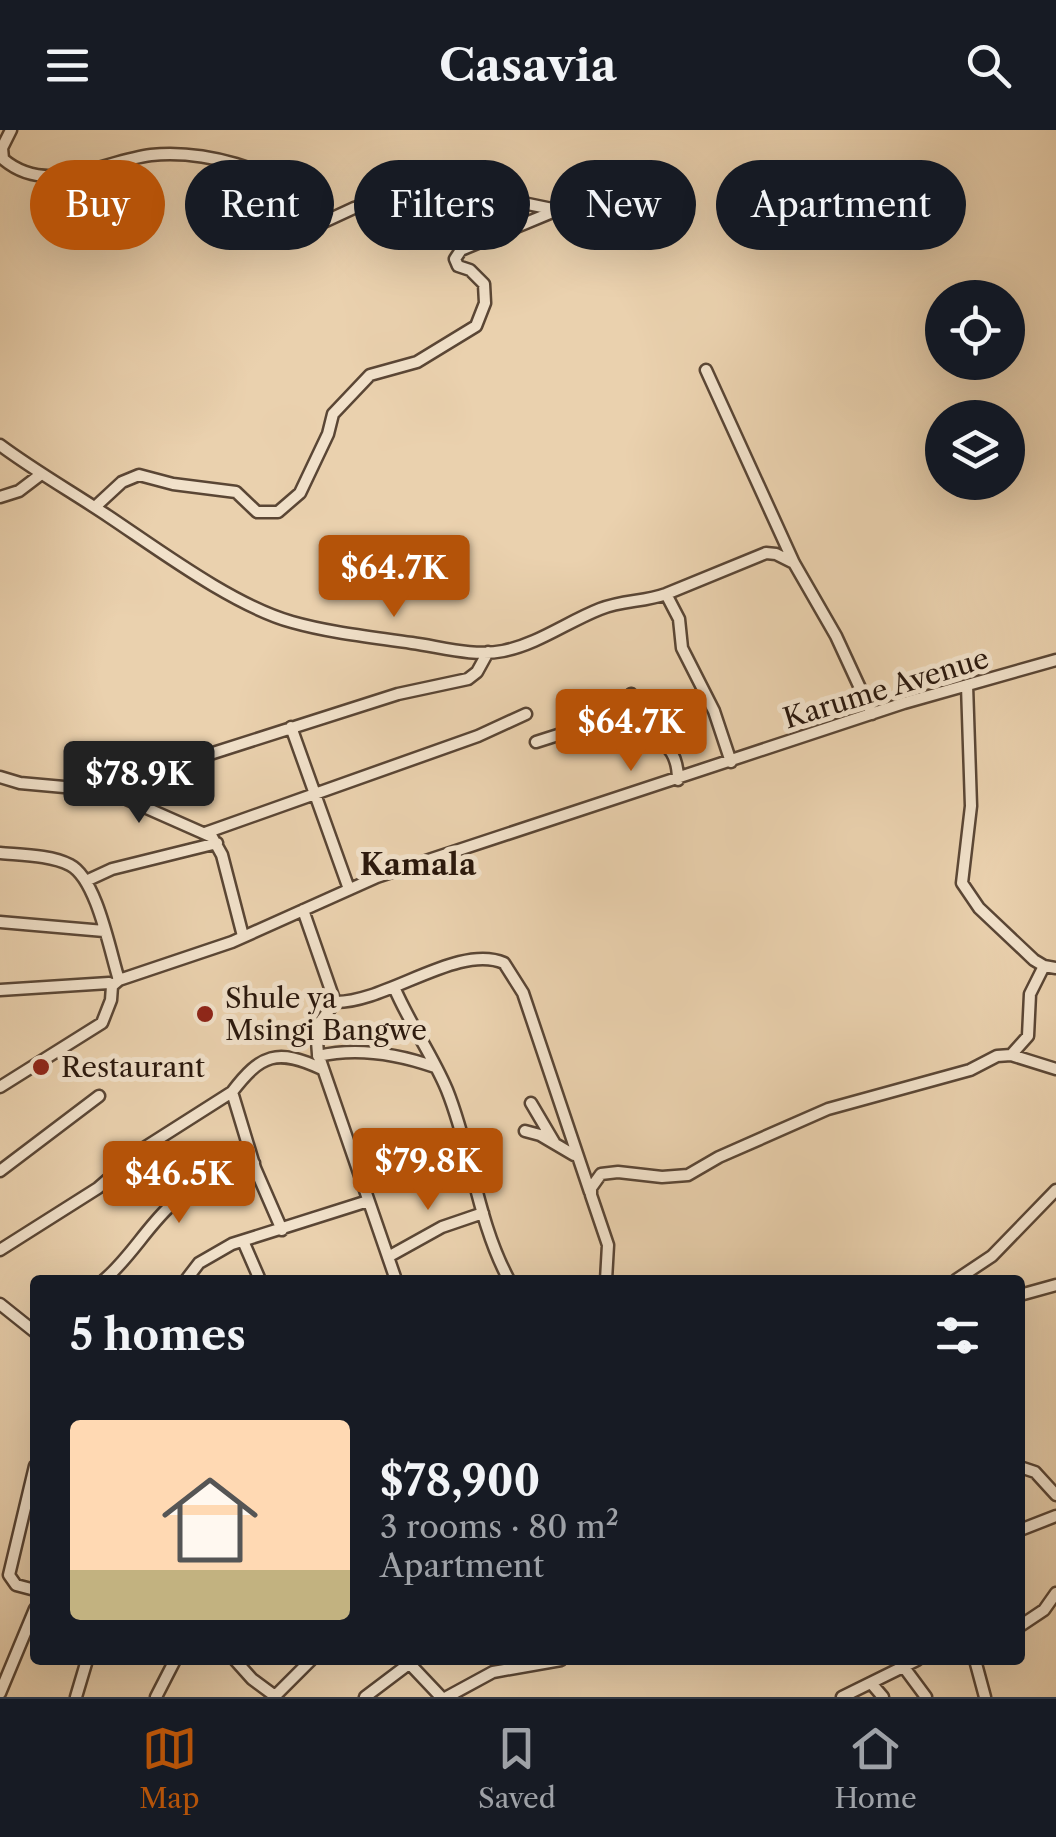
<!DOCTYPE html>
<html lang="en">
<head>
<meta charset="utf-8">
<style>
	body { margin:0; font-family:"Libre Caslon Text",serif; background:#242831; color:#f1f3f6; height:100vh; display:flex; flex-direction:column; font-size:38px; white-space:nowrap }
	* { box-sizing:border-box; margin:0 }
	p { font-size:32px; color:#9ea1a6 }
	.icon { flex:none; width:55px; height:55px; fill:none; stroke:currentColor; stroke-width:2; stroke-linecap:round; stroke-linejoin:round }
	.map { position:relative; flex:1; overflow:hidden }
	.side { position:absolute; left:30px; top:1145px; width:995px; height:390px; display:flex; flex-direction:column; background:#171b24; border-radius:10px; box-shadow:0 10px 40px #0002 }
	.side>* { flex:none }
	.hud { position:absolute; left:30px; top:30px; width:998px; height:90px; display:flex; gap:20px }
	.tools { position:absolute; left:925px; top:150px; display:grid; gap:20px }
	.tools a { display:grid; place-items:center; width:100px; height:100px; border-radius:50%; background:#171b24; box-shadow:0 10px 40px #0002; font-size:50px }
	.price { position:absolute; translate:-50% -85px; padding:0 22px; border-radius:10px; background:#b45309; color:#fff; font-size:32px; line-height:65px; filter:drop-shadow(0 2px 5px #0008) }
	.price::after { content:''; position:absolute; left:50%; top:60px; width:30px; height:22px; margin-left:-15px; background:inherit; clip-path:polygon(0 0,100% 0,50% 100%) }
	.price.selected { background:#222; color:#fff }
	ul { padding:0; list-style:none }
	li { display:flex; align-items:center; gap:30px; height:250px; padding:0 40px }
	li span { display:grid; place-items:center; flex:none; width:280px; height:200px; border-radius:10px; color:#555 }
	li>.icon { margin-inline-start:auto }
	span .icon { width:120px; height:120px; fill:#fffc; stroke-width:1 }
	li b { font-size:42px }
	h2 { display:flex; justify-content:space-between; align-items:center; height:120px; padding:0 40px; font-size:42px }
	.tag { padding:0 35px; border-radius:45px; background:#171b24; box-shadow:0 10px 40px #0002; font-size:35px; line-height:90px }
	.tag.selected { background:#b45309; color:#fff }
	header { display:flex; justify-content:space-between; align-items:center; height:130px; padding:0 40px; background:#171b24; font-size:45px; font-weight:700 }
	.dock { display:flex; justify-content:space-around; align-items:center; height:140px; border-top:2px solid #363941; background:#171b24; font-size:28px; color:#9ea1a6 }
	.dock a { display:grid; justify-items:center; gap:5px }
	.dock .selected { color:#b45309 }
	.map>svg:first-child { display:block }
</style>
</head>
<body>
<header><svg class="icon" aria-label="menu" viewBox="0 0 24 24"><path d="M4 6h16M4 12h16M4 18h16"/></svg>Casavia<svg class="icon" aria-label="search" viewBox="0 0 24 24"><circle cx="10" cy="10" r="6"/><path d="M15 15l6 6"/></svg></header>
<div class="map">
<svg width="1056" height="1567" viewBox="0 0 1056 1567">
	<rect width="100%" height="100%" fill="#ead1ae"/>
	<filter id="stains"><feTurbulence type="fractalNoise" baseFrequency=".002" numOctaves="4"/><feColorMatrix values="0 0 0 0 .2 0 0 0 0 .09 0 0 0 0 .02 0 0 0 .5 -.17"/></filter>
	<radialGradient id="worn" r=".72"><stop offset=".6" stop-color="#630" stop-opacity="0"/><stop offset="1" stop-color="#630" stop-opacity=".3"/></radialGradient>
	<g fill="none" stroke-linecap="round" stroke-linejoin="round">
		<defs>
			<path id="minor" d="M11 0 2 18 3 29C47 67 103 31 151 25 180 22 208 26 236 34 249 38 267 44 276 55 285 67 287 85 291 99L300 103 354 78 393 67 528 74 557 80 614 65
				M706 240 794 433 836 506 872 584
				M0 315C35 341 72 362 108 386 159 420 234 476 292 492 331 503 372 507 412 513 441 517 474 527 503 521 538 514 567 492 600 479 623 470 644 472 666 464L766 423 776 424 794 433
				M0 367 19 361 40 345
				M95 377 122 352 139 345 173 354 236 362 257 382H278L300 363 328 304 333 284 370 245 417 232 476 196 485 173 484 154 470 140 458 136 455 129 461 120 555 81
				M666 464 679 489 682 518 714 581 731 632
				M967 555 971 676 962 753 979 778 1034 830 1044 836 1056 838
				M639 589C659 613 678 615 678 650
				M628 591 631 564
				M291 597 349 759
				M536 612 580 598 595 587C633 603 672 575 708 570
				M210 624 398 564 468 549 477 542 488 522
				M0 647 20 653 108 661 212 707 222 725 243 806
				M205 703 478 606 526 584
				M0 723C21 725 51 725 70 735 97 749 110 822 119 850
				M86 751 112 739 217 713
				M303 780 335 872 316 898 318 924 396 1150
				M0 792 104 801
				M394 857C409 893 432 924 447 960 472 1022 477 1091 509 1150
				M0 860 109 853 112 856 119 850 232 812 377 747 904 573 1056 530
				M335 872C386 873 458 813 504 833L523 863 590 1062
				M1011 925 1028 906 1030 864 1044 836
				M318 926C357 917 398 924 435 937
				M0 957 102 893 111 870 112 856
				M232 962 255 1038 282 1100
				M531 973 554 1012
				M525 1001 540 1005 574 1025
				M0 1041 99 966
				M243 1111 260 1150
				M0 1120 98 1058 144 1018 232 962C261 924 277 918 322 939
				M388 1127 442 1097 483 1083
				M104 1150C129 1129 145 1100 168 1078 193 1055 222 1044 254 1033
				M186 1150 199 1133 232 1114 368 1071
				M606 1150 608 1115 591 1065V1058L601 1044 618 1042 662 1047 688 1045 719 1027 828 979 970 940 997 926 1011 925 1056 939
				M956 1150 992 1126 1056 1060
				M1020 1165 1056 1155
				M0 1174 35 1202
				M35 1336 9 1445 16 1455 35 1460
				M1020 1337 1035 1342 1056 1365
				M1020 1400 1056 1386
				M1020 1496 1044 1480 1056 1463
				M235 1530 252 1549 275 1566
				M975 1530 985 1567
				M407 1531 441 1567
				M903 1536 926 1567
				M871 1553 883 1567
				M0 1563 35 1479
				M76 1567 87 1530
				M156 1567 175 1530
				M274 1567 311 1530
				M365 1567 410 1533
				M447 1567 493 1542 561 1530
				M842 1567 917 1530"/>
		</defs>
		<!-- minor casing -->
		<use href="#minor" stroke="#5a4635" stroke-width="15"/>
		<!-- minor -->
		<use href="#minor" stroke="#f1e1ca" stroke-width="10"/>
	</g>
	<!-- markers -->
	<g fill="#8f2418" stroke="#f1e1ca" stroke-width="4">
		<circle cx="205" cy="884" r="10"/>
		<circle cx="41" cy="937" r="10"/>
	</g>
	<g text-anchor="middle" stroke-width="10" stroke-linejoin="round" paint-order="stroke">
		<!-- street labels -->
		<g font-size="28" fill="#2a180d" stroke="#f1e1ca">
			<text transform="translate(886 558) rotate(-17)" y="10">Karume Avenue</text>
		</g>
		<!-- poi labels -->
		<g font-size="28" fill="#2a180d" stroke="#f1e1ca" text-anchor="start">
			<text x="225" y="878">Shule ya<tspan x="225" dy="32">Msingi Bangwe</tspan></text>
			<text x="61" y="947">Restaurant</text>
		</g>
		<!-- neighbourhood labels -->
		<g font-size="30" font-weight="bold" fill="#2a180d" stroke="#f1e1ca">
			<text x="418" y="745">Kamala</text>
		</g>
	</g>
	<rect width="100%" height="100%" filter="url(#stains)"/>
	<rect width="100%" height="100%" fill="url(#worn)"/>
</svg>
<div class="tools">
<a><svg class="icon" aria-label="locate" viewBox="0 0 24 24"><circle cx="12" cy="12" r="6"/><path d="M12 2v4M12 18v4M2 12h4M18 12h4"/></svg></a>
<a><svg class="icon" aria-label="layers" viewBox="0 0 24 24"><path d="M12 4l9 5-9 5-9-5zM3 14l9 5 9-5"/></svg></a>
</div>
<b class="price" style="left:394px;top:490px">$64.7K</b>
<b class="price" style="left:631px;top:644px">$64.7K</b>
<b class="price selected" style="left:139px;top:696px">$78.9K</b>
<b class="price" style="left:428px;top:1083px">$79.8K</b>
<b class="price" style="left:179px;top:1096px">$46.5K</b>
<div class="hud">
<a class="tag selected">Buy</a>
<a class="tag">Rent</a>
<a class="tag">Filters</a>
<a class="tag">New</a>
<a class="tag">Apartment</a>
</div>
<section class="side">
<h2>5 homes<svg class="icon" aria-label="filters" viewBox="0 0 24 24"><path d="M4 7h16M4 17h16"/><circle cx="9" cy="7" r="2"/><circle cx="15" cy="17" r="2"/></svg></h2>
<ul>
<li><span style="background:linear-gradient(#ffd9b3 75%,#c2b280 0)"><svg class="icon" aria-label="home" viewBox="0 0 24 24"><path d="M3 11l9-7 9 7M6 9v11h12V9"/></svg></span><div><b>$78,900</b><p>3 rooms · 80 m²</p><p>Apartment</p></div></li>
</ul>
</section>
</div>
<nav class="dock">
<a class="selected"><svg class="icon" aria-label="map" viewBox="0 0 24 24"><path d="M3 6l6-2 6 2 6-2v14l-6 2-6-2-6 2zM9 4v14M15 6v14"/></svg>Map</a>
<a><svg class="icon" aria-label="saved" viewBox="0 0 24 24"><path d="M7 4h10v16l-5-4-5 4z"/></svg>Saved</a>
<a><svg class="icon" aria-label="home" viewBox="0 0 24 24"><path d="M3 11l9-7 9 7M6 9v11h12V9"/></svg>Home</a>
</nav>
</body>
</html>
